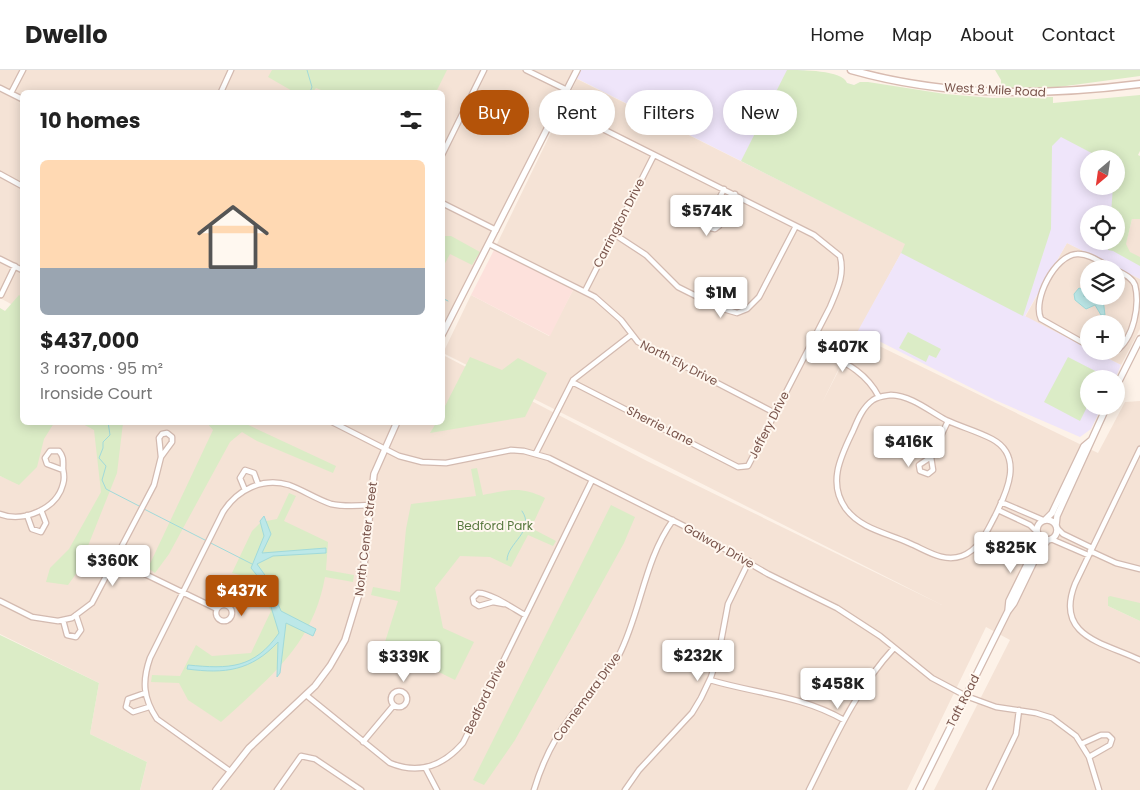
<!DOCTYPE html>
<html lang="en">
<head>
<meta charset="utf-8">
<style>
	body { margin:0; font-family:Poppins,sans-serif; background:#f6f6f6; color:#222; height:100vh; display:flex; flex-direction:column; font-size:19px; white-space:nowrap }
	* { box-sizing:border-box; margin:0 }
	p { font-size:16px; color:#767676 }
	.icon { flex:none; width:28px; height:28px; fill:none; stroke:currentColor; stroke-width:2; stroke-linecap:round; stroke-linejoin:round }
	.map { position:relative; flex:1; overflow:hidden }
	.details { position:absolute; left:20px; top:20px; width:425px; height:335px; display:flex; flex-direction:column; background:#fff; border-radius:8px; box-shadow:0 2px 12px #0003 }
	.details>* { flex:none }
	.banner { position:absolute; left:460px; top:20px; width:475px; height:45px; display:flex; gap:10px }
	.needle { width:32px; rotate:209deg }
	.controls { position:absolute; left:1080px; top:80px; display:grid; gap:10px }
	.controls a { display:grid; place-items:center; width:45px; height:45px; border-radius:50%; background:#fff; box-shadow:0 2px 12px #0003; font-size:25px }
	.price { position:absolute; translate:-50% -42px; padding:0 11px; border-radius:5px; background:#fff; color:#222; font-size:16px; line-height:32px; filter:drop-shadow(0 1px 2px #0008) }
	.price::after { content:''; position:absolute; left:50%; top:30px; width:15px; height:11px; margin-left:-8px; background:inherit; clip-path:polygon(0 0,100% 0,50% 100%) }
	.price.active { background:#b45309; color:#fff }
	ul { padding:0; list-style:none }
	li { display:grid; align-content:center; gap:10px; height:265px; padding:0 20px }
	li span { display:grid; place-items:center; height:155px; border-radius:8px; color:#555 }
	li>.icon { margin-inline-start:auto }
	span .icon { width:90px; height:90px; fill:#fffc; stroke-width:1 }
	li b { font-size:21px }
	h2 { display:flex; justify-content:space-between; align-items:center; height:60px; padding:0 20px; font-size:21px }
	.tag { padding:0 18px; border-radius:22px; background:#fff; box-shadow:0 2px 12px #0003; font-size:18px; line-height:45px }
	.tag.active { background:#b45309; color:#fff }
	header { display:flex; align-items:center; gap:30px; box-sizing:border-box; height:70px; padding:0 25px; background:#fff; border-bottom:1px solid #e0e0e0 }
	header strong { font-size:24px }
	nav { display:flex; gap:28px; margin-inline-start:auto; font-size:18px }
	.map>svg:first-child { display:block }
</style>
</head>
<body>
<header>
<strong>Dwello</strong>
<nav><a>Home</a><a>Map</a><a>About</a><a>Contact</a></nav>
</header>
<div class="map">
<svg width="1140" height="720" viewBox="0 0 1140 720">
	<rect width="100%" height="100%" fill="#fdf2e8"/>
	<!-- residential -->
	<path fill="#f5e3d6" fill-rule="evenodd" d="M0 0H578L494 164 443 254 442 22H22V240L0 228Z
		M577 9 906 174 845 286 822 333 846 286 856 291 867 270 1098 383 1125 332 1140 331V533L1108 536 1140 551V720H934L1010 570 986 557 907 720H140L147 692 90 664 99 613 0 564V406L12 411 41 353 442 352 443 285 647 391 942 535 443 283 471 225 549 266 573 220 494 180Z
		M1132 149H1140V194L1123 185Z
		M1067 173 1140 209V259L1121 295 1093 281H1116V254H1089V279L1025 247ZM1089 199H1116V226H1089Z"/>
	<!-- commercial -->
	<path fill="#fde1dc" d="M494 180 573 220 550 266 471 225Z"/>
	<!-- education -->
	<path fill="#efe5fa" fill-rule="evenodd" d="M577 0H803L867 19 1025 46 1131 90 1140 110 1115 181 1140 194V209L1067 173 1025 246 1089 279V281H1093L1121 295 1115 309H1089V336H1102L1091 359 1080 367 995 330 869 266 856 291 844 286 906 174 574 7ZM1089 89H1116V116H1089ZM1089 144H1116V171H1089Z"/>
	<!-- green -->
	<path fill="#dbecc6" d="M272 0H447L436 22H326L316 18 313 22H294L268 7Z
		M787 0C801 0 843 0 847 13L854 15 860 12H868L945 24 992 28 1053 27V33L1140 25V81L1138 85 1140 86V149H1132L1126 174 1130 182 1140 187V196L1113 181 1108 180V171H1116V144H1111L1113 116H1116V89H1103L1061 67 1052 76 1051 159 1023 246 901 183 905 174 741 91Z
		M995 0H1140V6L1051 18 1001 20V10Z
		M672 23 678 24 691 34 682 47 692 54 689 60 679 56 678 53 677 57 663 49 662 43Z
		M443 166H451L480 182 472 195 450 184 443 197Z
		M19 225 22 227V352L54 353 44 369 37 397 19 415 0 406V238L5 241Z
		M908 262 941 279 936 288 929 285 926 292 899 278Z
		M470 287 502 300 518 288 547 303 525 347 430 363 436 353 442 352 443 340Z
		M1068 287 1103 305 1102 309H1089V333L1080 351 1044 332Z
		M81 353H123L117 403 78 501 68 515 46 512 50 498 69 479 101 422 94 360Z
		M207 353H244L336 396 333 403 257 371 242 362 230 372 169 484 155 503 148 498 213 360Z
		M477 398 483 425C510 420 520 416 545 428L531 458 556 471 553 476 528 465 511 497 490 487 460 486 435 518 443 558 474 572 455 610 384 575 398 531 371 525 373 517 400 522 406 459 411 434 476 426 471 399Z
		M289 423 296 426 284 451 328 472 326 500 354 505 353 512 325 507C313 575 269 608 221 652L188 630 179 613 151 612 152 605 180 606 196 575 212 586 251 583 271 541 251 508 232 503 252 461 261 452 277 449Z
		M611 435 635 447 624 473 515 670 484 715 473 710Z
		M1110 526 1140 533V551L1108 536V527Z
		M0 565 99 613 90 664 147 692 140 720H0Z"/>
	<!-- water -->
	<path fill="#bce8e8" stroke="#a1dada" d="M1079 218 1083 220 1084 227 1088 224 1103 229 1105 245H1101L1095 235 1086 239 1075 230 1074 224Z
		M264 446 271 464 262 483 326 478V483L273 486 257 494 267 508 281 541 316 559 313 566 286 553 280 603 277 607 278 572C251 601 225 604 187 599L188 595C229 599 254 599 279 563L264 514 251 498 264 466 260 451Z"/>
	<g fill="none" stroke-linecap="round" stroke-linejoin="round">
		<!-- stream -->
		<path stroke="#a1dada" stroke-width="1" d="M307 0 312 17 310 22
			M442 228 448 231
			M108 352 110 365 103 372V378L99 388 106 396 102 410 106 419 141 437
			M144 439 252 494
			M507 490C507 473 536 461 522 441"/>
		<defs>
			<path id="minor" d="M526 0 567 20
				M0 18 22 29
				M221 22 231 0
				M11 23 23 0
				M559 37 814 165 840 186C845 205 837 220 830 237L748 396 738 397 572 312
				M442 85 484 0
				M0 104 22 116
				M724 119 708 151 711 158 715 159 719 156 735 124
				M442 133 496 160
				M614 164 646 185 678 217 720 238 737 243 747 239 759 227 796 156
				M489 174 595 227 621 250 638 272 775 343
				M0 189 22 200
				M1116 200C1123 204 1132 207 1135 215 1140 235 1134 268 1116 281
				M585 221 654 85
				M1 225 15 196
				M811 275C838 290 864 298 879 327
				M1089 276 1041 249C1032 230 1055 185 1077 184 1089 183 1103 194 1113 199
				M1100 281 1108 283 1115 281
				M891 325C912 326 929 341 946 350 961 357 977 361 992 369 1024 386 1007 422 995 446 987 461 980 479 962 486 943 493 926 480 909 473 887 463 861 459 846 439 827 413 841 386 853 361 858 349 863 337 873 330 879 326 885 326 891 325Z
				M332 352 399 386 422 392 446 393 511 380 524 381 549 388 690 459 768 504 837 538 880 566 932 608 966 626 996 637 1036 643 1052 648 1076 666 1089 687 1099 720
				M1140 379 1075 514C1054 567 1105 573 1140 590
				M536 383 573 310 631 265
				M931 387 933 400 928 404 920 401 919 395 931 387 948 351
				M245 420 240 408 245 400 254 403 258 414
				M1001 432 1043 450
				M998 440 1030 455 1037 462
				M0 444C23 453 57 439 63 414 65 408 64 404 63 399 63 391 64 387 59 381H50L45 388 47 394 63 400
				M27 445 32 459 41 462 46 453 41 440
				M1057 458 1063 464 1092 478
				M1051 469 1088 485
				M1090 481 1116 493 1140 499
				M116 490 217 539
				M0 531 32 547 58 551 72 548 92 533 154 415 161 387 159 368 162 364 167 363 172 367V372L161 387
				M504 534 493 532 479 536 474 533 473 528 478 523C489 522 514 539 525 545
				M216 543a8 8 0 1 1 16 0a8 8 0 1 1-16 0Z
				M63 550 67 565 76 567 81 560 76 545
				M710 610C757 624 800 625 844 650
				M391 629a8 8 0 1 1 16 0a8 8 0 1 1-16 0Z
				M145 623 128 629 126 637 133 642 149 637
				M306 625 390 693C419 705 443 696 463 673L592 410
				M363 672 394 635
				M1081 674 1101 665H1108L1112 669 1110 675 1089 687
				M426 699 437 720
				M230 701 157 649C143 628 142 611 150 588L223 442C237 420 262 407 289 415 303 420 316 429 331 434 344 437 357 436 370 435
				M277 720 301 686 315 689 361 720
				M534 720C542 693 554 668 572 645 587 626 607 607 619 585 641 542 644 490 673 450
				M625 720 639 700 692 643 701 628 711 607 719 582 728 534 749 491
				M809 720C834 670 856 619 894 578
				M989 720 1016 664 1019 640"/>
			<path id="tertiary" d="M442 265 577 0
				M1116 317 1140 269
				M1037 460a10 10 0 1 1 20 0a10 10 0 1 1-20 0Z
				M1045 450 1052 443 1084 376 1090 371
				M1056 455 1057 446 1107 336
				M1008 541 1009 531 1037 474 1038 464
				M216 720 249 678 315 616 330 596 345 570 362 514 374 404 397 352
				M919 720 1008 541 1014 533 1040 479 1048 470"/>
			<path id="secondary" d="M851 0C946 27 1043 26 1140 14"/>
		</defs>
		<!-- minor casing -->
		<use href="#minor" stroke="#d3bab0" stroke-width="7"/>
		<!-- tertiary casing -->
		<use href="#tertiary" stroke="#d3bab0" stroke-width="8"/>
		<!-- secondary casing -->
		<use href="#secondary" stroke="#d8bbb0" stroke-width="9"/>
		<!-- minor -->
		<use href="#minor" stroke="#fff" stroke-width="4.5"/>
		<!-- tertiary -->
		<use href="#tertiary" stroke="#fff" stroke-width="5.5"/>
		<!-- secondary -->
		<use href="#secondary" stroke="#fff" stroke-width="6"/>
	</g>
	<g text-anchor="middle" stroke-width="4" stroke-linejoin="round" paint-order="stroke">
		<!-- street labels -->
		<g font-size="12" fill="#79544b" stroke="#fff7ef">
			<text transform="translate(995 20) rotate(3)" y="4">West 8 Mile Road</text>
			<text transform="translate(619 153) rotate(-63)" y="4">Carrington Drive</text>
			<text transform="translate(679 293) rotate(27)" y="4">North Ely Drive</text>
			<text transform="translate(769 355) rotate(-63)" y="4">Jeffery Drive</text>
			<text transform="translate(660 356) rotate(27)" y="4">Sherrie Lane</text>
			<text transform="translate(366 469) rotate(-83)" y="4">North Center Street</text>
			<text transform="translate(719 476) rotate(29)" y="4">Galway Drive</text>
			<text transform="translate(485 627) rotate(-64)" y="4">Bedford Drive</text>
			<text transform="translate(587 627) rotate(-54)" y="4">Connemara Drive</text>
			<text transform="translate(963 631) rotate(-63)" y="4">Taft Road</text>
		</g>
		<!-- park labels -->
		<g font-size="12" fill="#58793f" stroke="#fff7ef">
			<text x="495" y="460">Bedford Park</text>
		</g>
	</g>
</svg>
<div class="controls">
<a><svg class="needle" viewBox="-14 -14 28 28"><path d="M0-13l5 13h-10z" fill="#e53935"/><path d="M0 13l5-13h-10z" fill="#767676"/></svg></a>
<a><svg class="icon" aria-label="locate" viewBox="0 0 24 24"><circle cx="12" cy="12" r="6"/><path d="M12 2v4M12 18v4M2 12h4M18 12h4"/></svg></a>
<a><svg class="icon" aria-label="layers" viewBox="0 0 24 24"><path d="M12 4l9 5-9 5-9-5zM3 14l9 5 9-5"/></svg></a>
<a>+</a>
<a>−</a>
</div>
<b class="price" style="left:707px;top:167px">$574K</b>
<b class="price" style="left:721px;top:249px">$1M</b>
<b class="price" style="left:843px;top:303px">$407K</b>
<b class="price" style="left:909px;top:398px">$416K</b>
<b class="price" style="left:1011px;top:504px">$825K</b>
<b class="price" style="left:113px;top:517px">$360K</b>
<b class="price active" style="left:242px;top:547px">$437K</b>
<b class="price" style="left:698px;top:612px">$232K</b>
<b class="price" style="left:404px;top:613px">$339K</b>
<b class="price" style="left:838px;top:640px">$458K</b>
<div class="banner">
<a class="tag active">Buy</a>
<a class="tag">Rent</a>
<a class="tag">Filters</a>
<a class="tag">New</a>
</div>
<section class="details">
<h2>10 homes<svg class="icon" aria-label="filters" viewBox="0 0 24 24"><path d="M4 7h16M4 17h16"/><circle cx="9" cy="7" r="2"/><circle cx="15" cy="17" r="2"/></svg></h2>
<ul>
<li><span style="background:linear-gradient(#ffd9b3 70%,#9aa5b1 0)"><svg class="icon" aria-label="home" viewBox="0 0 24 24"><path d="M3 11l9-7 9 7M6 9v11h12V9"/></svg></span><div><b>$437,000</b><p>3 rooms · 95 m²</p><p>Ironside Court</p></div></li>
</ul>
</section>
</div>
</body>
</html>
